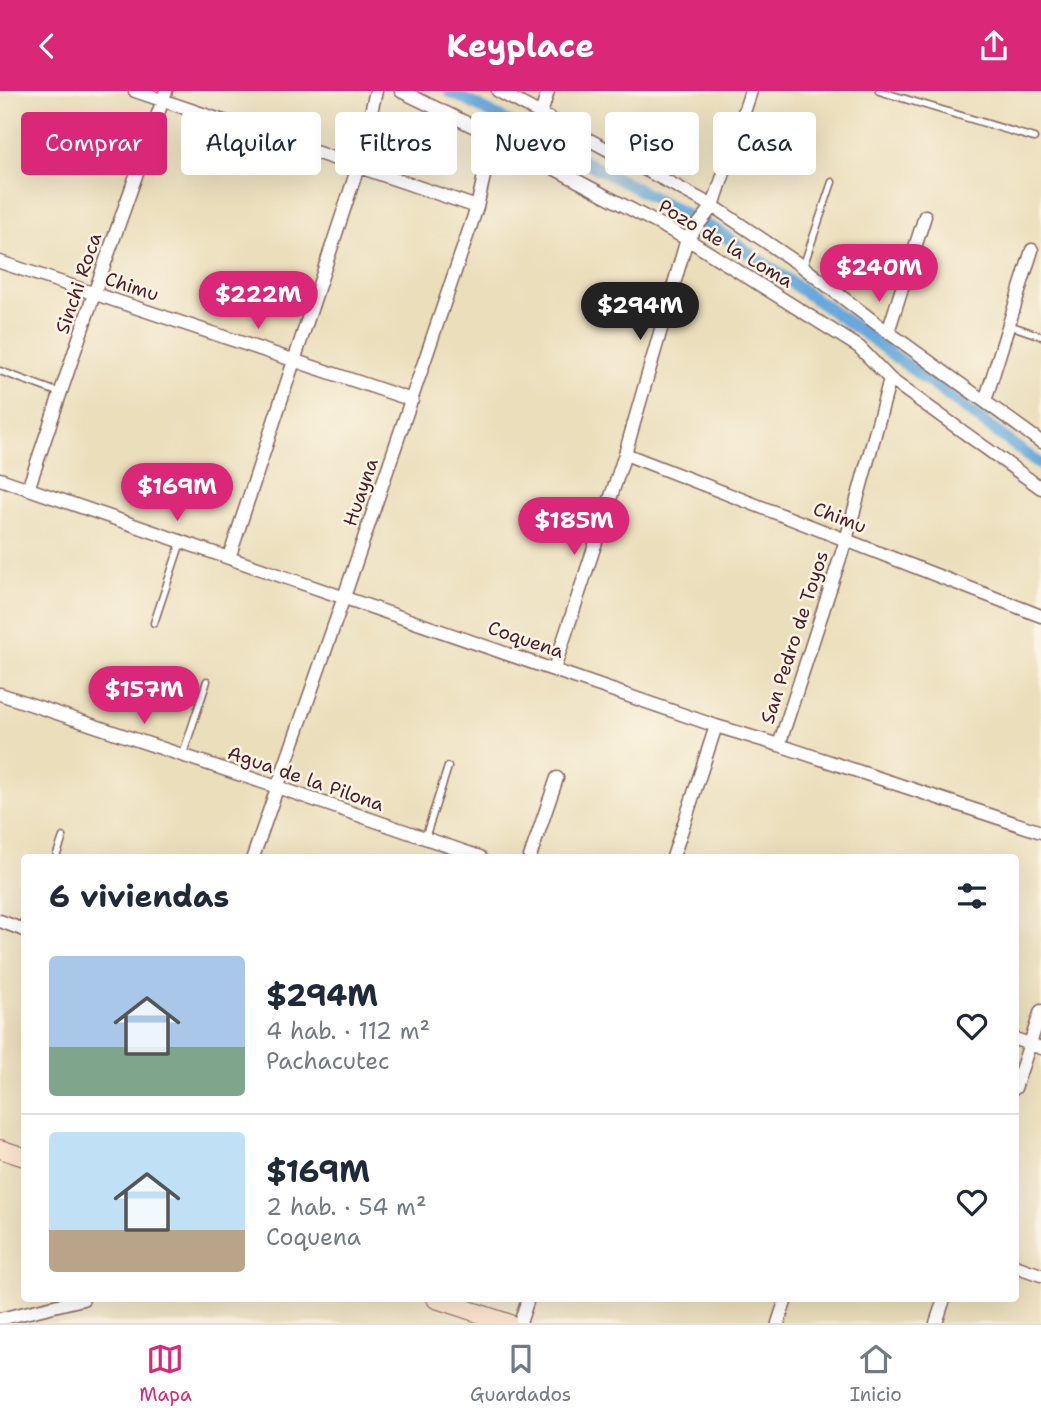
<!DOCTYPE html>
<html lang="es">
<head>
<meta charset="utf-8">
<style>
	body { margin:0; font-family:"Shantell Sans",sans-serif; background:#f6f6f7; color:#1f2937; height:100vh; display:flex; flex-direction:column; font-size:26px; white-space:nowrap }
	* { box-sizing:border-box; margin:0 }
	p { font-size:23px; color:#747a83 }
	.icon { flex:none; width:38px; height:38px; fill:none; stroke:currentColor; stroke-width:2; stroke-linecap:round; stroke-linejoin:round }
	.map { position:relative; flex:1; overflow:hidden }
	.drawer { position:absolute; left:21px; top:763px; width:998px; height:448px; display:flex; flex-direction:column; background:#fff; border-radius:7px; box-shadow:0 7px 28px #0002 }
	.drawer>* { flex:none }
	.top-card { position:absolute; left:21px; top:21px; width:999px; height:63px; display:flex; gap:14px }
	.price { position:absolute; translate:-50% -60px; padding:0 16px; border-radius:24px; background:#db2777; color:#fff; font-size:23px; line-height:46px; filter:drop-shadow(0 2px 4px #0008) }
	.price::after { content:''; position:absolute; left:50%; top:42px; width:21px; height:16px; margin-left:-10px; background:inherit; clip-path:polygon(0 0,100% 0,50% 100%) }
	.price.active { background:#222; color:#fff }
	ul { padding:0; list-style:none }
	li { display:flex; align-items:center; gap:21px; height:175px; padding:0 28px }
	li+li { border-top:2px solid #e0e1e3 }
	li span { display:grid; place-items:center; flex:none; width:196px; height:140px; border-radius:7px; color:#555 }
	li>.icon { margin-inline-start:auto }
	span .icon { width:84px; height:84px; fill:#fffc; stroke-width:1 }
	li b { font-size:30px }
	h2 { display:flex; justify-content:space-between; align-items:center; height:84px; padding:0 28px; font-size:30px }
	.tag { padding:0 24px; border-radius:7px; background:#fff; box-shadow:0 7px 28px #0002; font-size:24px; line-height:63px }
	.tag.active { background:#db2777; color:#fff }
	header { display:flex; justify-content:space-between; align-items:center; height:91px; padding:0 28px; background:#db2777; color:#fff; font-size:32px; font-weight:700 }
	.menu { display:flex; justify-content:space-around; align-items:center; height:98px; border-top:2px solid #e0e1e3; background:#fff; font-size:19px; color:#747a83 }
	.menu a { display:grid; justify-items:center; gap:4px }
	.menu .active { color:#db2777 }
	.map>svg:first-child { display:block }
</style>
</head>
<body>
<header><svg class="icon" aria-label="back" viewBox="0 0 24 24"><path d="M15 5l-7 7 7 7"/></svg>Keyplace<svg class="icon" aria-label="share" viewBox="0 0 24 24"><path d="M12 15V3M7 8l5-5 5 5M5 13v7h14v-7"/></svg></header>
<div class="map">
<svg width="1041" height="1232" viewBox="0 0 1041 1232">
	<rect width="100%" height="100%" fill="#fcf5e5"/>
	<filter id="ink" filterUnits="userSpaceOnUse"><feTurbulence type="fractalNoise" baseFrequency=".0143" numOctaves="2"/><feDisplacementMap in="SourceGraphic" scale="14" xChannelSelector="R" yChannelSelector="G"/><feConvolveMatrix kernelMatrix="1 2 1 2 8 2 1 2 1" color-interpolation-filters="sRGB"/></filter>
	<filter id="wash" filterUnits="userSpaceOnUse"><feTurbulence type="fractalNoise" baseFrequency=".00686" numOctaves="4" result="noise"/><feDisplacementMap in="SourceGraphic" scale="28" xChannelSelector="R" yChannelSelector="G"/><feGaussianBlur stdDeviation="1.57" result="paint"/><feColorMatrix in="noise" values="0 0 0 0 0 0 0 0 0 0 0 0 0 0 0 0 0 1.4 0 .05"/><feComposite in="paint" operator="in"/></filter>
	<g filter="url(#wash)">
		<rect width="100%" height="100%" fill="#ebdebb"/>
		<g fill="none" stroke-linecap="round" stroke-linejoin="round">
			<!-- canal -->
			<path stroke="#67a8db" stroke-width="12" d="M449 0 716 139 865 243 1041 374"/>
		</g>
	</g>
	<g filter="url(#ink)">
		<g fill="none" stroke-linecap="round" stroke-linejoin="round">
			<defs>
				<path id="service" d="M879 0 1034 47
					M803 176 832 91
					M1009 234 1041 245
					M0 280 60 302
					M154 532 181 451
					M183 663 207 590
					M425 747 448 676
					M56 766 63 746"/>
				<path id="minor" d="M135 0 477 116
					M401 0 493 45 687 148 859 256 890 288 1041 397
					M498 0 713 115 803 176 877 233 1041 351
					M541 23 548 0
					M0 171 412 309
					M888 241 925 125
					M985 310 1032 159
					M625 363 1041 525
					M0 388 716 635 779 654 1041 741
					M28 398 94 203 166 0
					M229 467 358 76 376 0
					M554 578 625 363 687 148 713 115 751 0
					M0 603 277 696 480 766
					M779 654 846 449 890 288
					M253 766 344 506 477 116 493 45
					M530 766 557 687
					M673 766 716 635
					M0 830 24 839
					M1015 948 1041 957
					M1015 997 1041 920
					M1015 1175 1041 1184
					M0 1228 83 1208
					M520 1232 528 1208
					M778 1232 786 1208
					M936 1232 944 1208"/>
				<path id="secondary" d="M0 1058 24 1066
					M436 1208 508 1232"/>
			</defs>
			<!-- service casing -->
			<use href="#service" stroke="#82625d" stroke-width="9"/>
			<!-- minor casing -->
			<use href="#minor" stroke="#82625d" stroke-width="15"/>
			<!-- secondary casing -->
			<use href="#secondary" stroke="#82625d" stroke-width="20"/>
			<!-- service -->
			<use href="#service" stroke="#fff" stroke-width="6"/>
			<!-- minor -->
			<use href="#minor" stroke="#fff" stroke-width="12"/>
			<!-- secondary -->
			<use href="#secondary" stroke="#fce5cf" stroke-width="18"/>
		</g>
	</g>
	<g text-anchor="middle" stroke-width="5" stroke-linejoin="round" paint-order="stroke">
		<!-- street labels -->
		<g font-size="19" fill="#4a1f2b" stroke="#fcf5e5">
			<text transform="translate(726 152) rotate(31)" y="7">Pozo de la Loma</text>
			<text transform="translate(78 192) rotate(-71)" y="7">Sinchi Roca</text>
			<text transform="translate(132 195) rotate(18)" y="7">Chimu</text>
			<text transform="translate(360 401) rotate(-71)" y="7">Huayna</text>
			<text transform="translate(840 426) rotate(21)" y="7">Chimu</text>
			<text transform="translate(794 546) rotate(-72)" y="7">San Pedro de Toyos</text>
			<text transform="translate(526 548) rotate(19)" y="7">Coquena</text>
			<text transform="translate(306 687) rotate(19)" y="7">Agua de la Pilona</text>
		</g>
	</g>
</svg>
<b class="price" style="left:879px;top:213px">$240M</b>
<b class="price" style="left:258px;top:240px">$222M</b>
<b class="price active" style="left:640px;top:251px">$294M</b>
<b class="price" style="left:177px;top:432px">$169M</b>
<b class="price" style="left:574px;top:466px">$185M</b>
<b class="price" style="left:144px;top:635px">$157M</b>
<div class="top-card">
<a class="tag active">Comprar</a>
<a class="tag">Alquilar</a>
<a class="tag">Filtros</a>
<a class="tag">Nuevo</a>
<a class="tag">Piso</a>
<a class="tag">Casa</a>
</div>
<section class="drawer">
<h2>6 viviendas<svg class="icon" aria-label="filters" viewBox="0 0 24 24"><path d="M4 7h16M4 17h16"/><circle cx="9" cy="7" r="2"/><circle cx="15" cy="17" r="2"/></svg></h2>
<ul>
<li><span style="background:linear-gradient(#a9c7e8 65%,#7fa58c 0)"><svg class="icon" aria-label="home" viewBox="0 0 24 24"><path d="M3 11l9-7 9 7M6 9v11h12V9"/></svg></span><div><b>$294M</b><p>4 hab. · 112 m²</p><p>Pachacutec</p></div><svg class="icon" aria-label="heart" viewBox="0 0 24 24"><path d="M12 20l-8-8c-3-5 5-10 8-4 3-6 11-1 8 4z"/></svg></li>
<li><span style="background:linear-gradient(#bfe0f5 70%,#b9a48a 0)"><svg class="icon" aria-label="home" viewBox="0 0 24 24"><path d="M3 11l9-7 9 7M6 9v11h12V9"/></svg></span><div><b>$169M</b><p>2 hab. · 54 m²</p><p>Coquena</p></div><svg class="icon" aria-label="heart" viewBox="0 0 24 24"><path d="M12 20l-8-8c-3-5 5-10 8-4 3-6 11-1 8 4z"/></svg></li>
</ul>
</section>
</div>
<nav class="menu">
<a class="active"><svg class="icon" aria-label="map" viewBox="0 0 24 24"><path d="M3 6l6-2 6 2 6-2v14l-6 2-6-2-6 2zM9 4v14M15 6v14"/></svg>Mapa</a>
<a><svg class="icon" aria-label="saved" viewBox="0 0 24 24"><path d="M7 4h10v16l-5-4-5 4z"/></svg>Guardados</a>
<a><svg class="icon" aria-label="home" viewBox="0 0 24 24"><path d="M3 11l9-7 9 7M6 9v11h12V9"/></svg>Inicio</a>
</nav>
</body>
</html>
